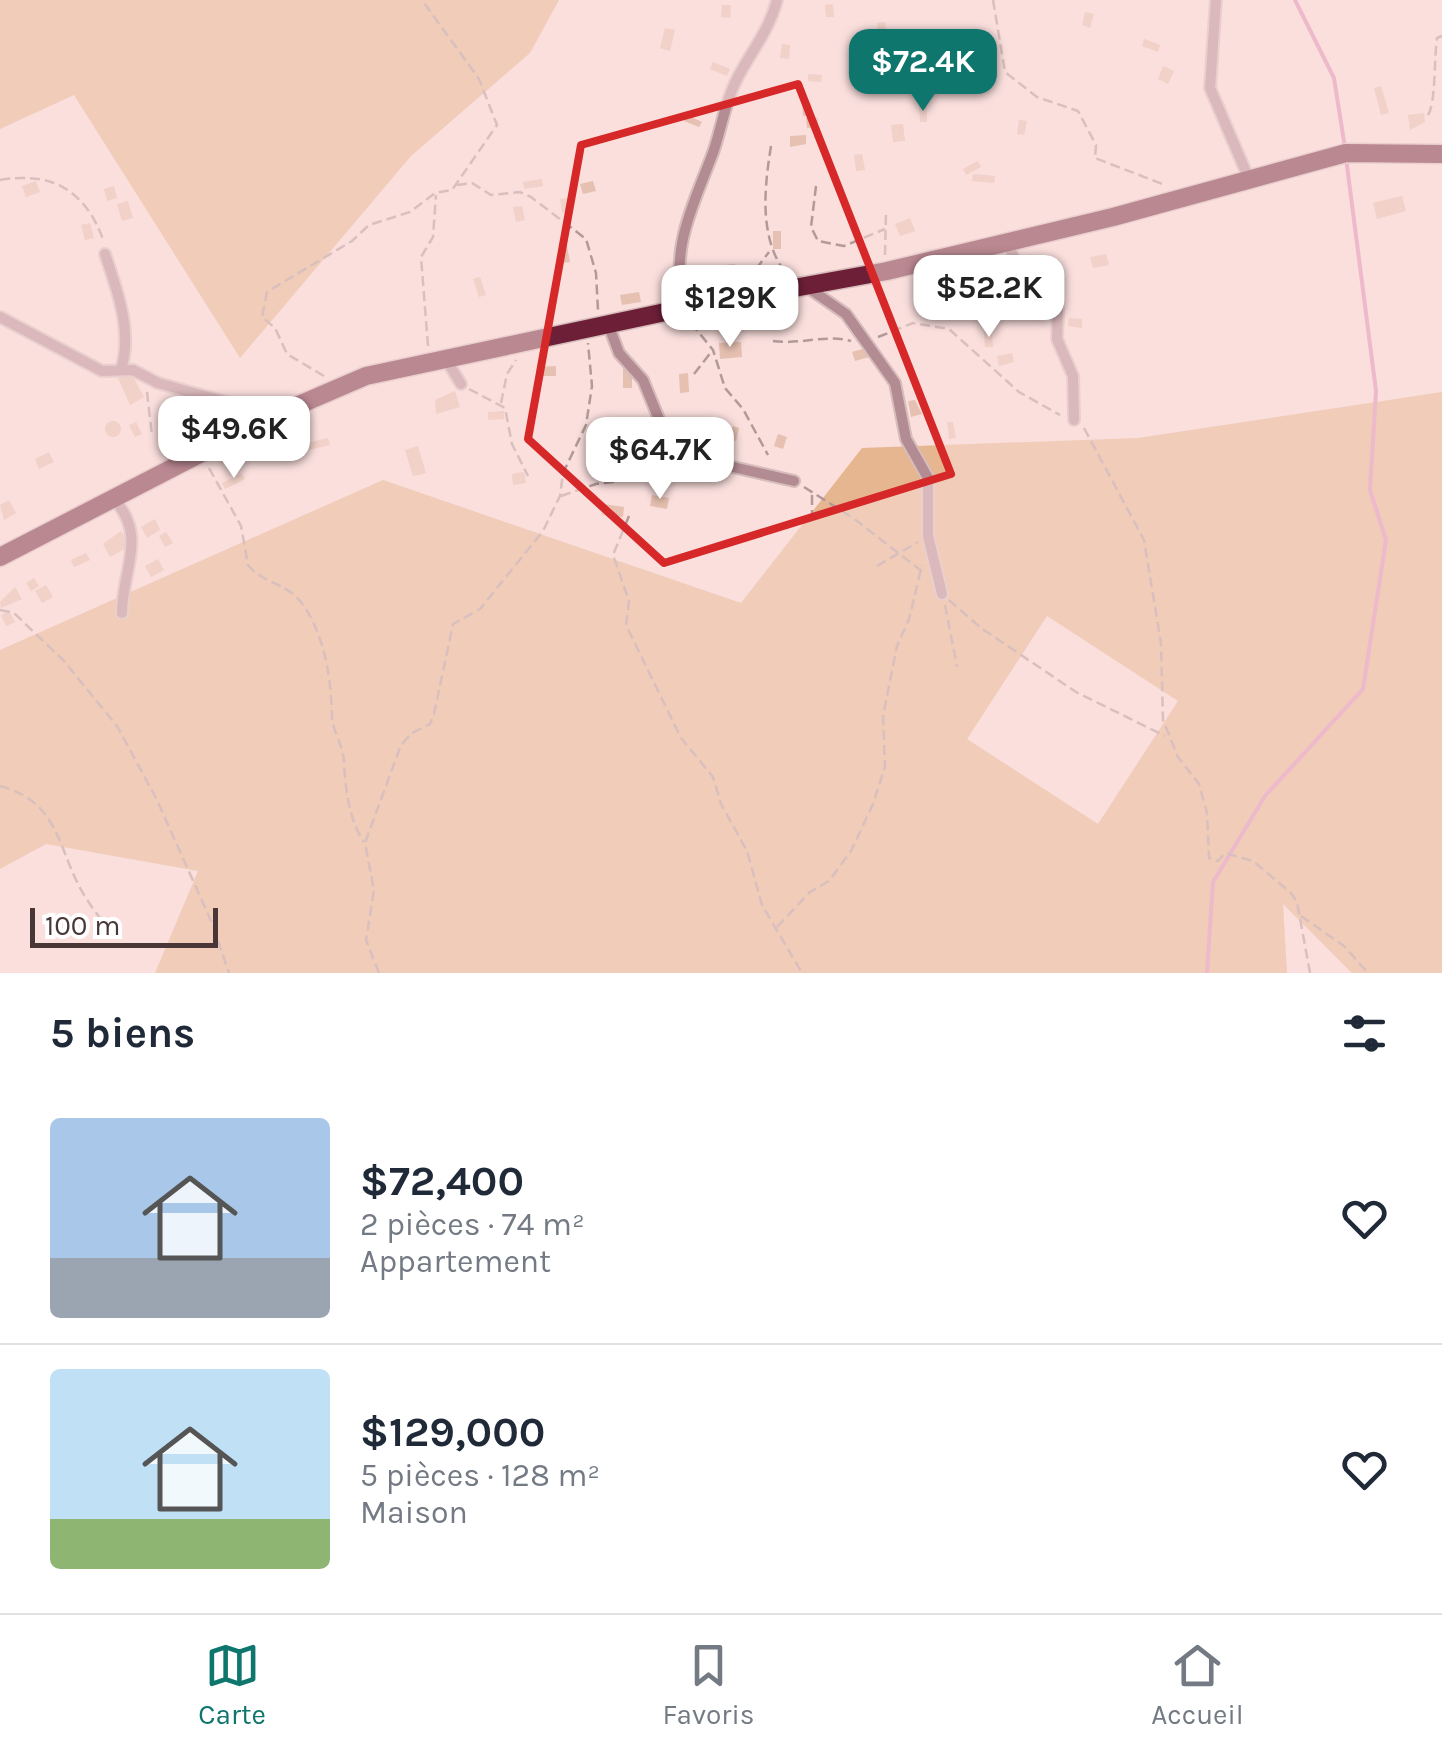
<!DOCTYPE html>
<html lang="fr">
<head>
<meta charset="utf-8">
<style>
	body { margin:0; font-family:Karla,sans-serif; background:#f2f2f3; color:#1f2937; height:100vh; display:flex; flex-direction:column; font-size:38px; white-space:nowrap }
	* { box-sizing:border-box; margin:0 }
	p { font-size:32px; color:#747a83 }
	.icon { flex:none; width:55px; height:55px; fill:none; stroke:currentColor; stroke-width:2; stroke-linecap:round; stroke-linejoin:round }
	.map { position:relative; height:973px; overflow:hidden }
	.drawer { display:flex; flex-direction:column; background:#fff; flex:1 }
	.drawer>* { flex:none }
	.scale { position:absolute; left:30px; bottom:25px; width:188px; box-sizing:border-box; padding-left:10px; border:5px solid #483736; border-top:0; font-size:28px; line-height:35px; white-space:nowrap; color:#483736; -webkit-text-stroke:8px #fff; paint-order:stroke }
	.price { position:absolute; translate:-50% -85px; padding:0 22px; border-radius:20px; background:#fff; color:#222; font-size:32px; line-height:65px; filter:drop-shadow(0 2px 5px #0008) }
	.price::after { content:''; position:absolute; left:50%; top:60px; width:30px; height:22px; margin-left:-15px; background:inherit; clip-path:polygon(0 0,100% 0,50% 100%) }
	.price.active { background:#0f766e; color:#fff }
	ul { padding:0; list-style:none }
	li { display:flex; align-items:center; gap:30px; height:250px; padding:0 50px }
	li+li { border-top:2px solid #e0e1e3 }
	li span { display:grid; place-items:center; flex:none; width:280px; height:200px; border-radius:10px; color:#555 }
	li>.icon { margin-inline-start:auto }
	span .icon { width:120px; height:120px; fill:#fffc; stroke-width:1 }
	li b { font-size:42px }
	h2 { display:flex; justify-content:space-between; align-items:center; height:120px; padding:0 50px; font-size:42px }
	.dock { display:flex; justify-content:space-around; align-items:center; height:140px; border-top:2px solid #e0e1e3; background:#fff; font-size:28px; color:#747a83 }
	.dock a { display:grid; justify-items:center; gap:5px }
	.dock .active { color:#0f766e }
	.map>svg:first-child { display:block }
</style>
</head>
<body>
<div class="map">
<svg width="1442" height="973" viewBox="0 0 1442 973">
	<rect width="100%" height="100%" fill="#fadfdd"/>
	<!-- green -->
	<path fill="#e5b68f" fill-rule="evenodd" d="M0 0H559L530 53 411 156 240 358 74 95 0 129Z
		M1442 392V973H1352L1283 904 1287 973H155L198 871 46 844 0 869V650L383 480 741 603 862 448 1138 438ZM1047 616 1178 701 1098 824 967 739Z"/>
	<g fill="none" stroke-linecap="round" stroke-linejoin="round">
		<!-- stream -->
		<path stroke="#dd8cb7" stroke-width="4" d="M1295 0 1334 78 1345 148
			M1207 973 1213 882 1265 796 1363 689 1386 540 1370 490 1376 391 1346 158"/>
	</g>
	<!-- building -->
	<path fill="#e6c0b0" d="M833 4 834 17H826L825 5Z
		M722 5H731L730 18 721 17Z
		M1085 12 1094 14 1090 28 1082 25Z
		M885 22 887 37 879 38 877 23Z
		M665 28 675 30 670 51 660 48Z
		M1144 39 1160 45 1158 52 1142 46Z
		M782 44 790 45 789 59 780 58Z
		M713 62 730 69 727 76 710 69Z
		M1163 66 1174 71 1168 84 1158 79Z
		M808 74 822 75 821 82 808 81Z
		M1381 86 1389 113 1381 115 1374 88Z
		M802 102H811L812 116H803Z
		M919 106H927V122H920Z
		M1424 113 1425 122 1410 130 1408 115Z
		M687 115 702 122 699 127 684 121Z
		M818 117V127L807 128 806 118Z
		M1019 120 1027 121 1024 135 1017 134Z
		M903 124 905 141 893 142 891 125Z
		M806 135V144L790 147V136Z
		M862 154 865 170 856 171 854 155Z
		M978 161 981 167 966 175 963 169Z
		M973 174 995 176 994 183 972 181Z
		M542 179 543 186 524 189 523 182Z
		M36 181 40 192 26 197 22 186Z
		M593 181 596 191 583 194 580 184Z
		M114 186 117 198 107 201 104 189Z
		M1402 196 1406 211 1377 219 1373 203Z
		M568 198 569 212 562 213 560 199Z
		M128 201 133 218 122 221 117 204Z
		M522 206 525 220 516 222 513 207Z
		M910 218 915 231 900 236 895 224Z
		M90 223 94 238 85 240 81 225Z
		M773 231H781V249H773Z
		M567 246 570 262 563 263 560 248Z
		M1106 254 1109 265 1093 268 1090 257Z
		M735 264 736 278 715 280 714 266Z
		M480 277 486 295 479 297 473 279Z
		M639 292 641 302 622 305 620 295Z
		M1069 318 1082 319V328L1068 326Z
		M984 332H992L993 347H985Z
		M741 342 742 357 720 359 719 343Z
		M866 348 869 357 855 361 852 352Z
		M1012 353 1014 362 999 366 997 356Z
		M556 366V376H538V367Z
		M623 367H632V388H623Z
		M130 371 144 397 130 405 118 378Z
		M688 373 689 392 680 393 679 374Z
		M455 391 460 407 436 414 435 400Z
		M915 400 922 414 911 417 908 401Z
		M504 411V419L488 420V412Z
		M105 429a8 8 0 1 1 16 0a8 8 0 1 1-16 0Z
		M136 422 142 434 135 437 129 425Z
		M947 422H953L956 438 949 439Z
		M733 426 739 428 736 441 729 439Z
		M778 434 787 437 783 449 774 446Z
		M328 438 330 445 309 450 308 443Z
		M610 441 611 448H595V442Z
		M418 446 426 473 413 476 405 450Z
		M49 452 54 462 39 469 35 459Z
		M524 472 526 483 513 485 512 474Z
		M242 473 245 479 225 489 222 483Z
		M652 495 669 498 667 509 650 506Z
		M9 500 16 513 4 520 0 505Z
		M603 504 624 507 623 517 601 515Z
		M155 519 160 530 147 538 141 527Z
		M121 531 130 546 110 557 103 544Z
		M166 532 173 543 165 547 159 536Z
		M86 553 90 560 74 567 71 560Z
		M158 559 164 570 151 577 145 566Z
		M34 578 39 586 31 591 26 583Z
		M46 585 53 597 42 603 35 591Z
		M15 587 22 599 1 608 0 602Z
		M9 611 15 622 6 626 1 615Z"/>
	<g fill="none" stroke-linecap="round" stroke-linejoin="round">
		<defs>
			<path id="street" d="M1216 0 1210 88 1249 179
				M1007 241 1021 275 1031 287 1051 297 1058 309 1057 339 1073 376 1074 420
				M105 254C117 290 133 332 121 369
				M807 287 846 314 895 383 906 439 928 478V536L942 594
				M684 308C670 250 691 210 711 158 721 133 723 108 735 83 749 54 769 32 777 0
				M0 317 102 371 133 370 158 383 272 415
				M608 324 619 353 643 380 661 424 689 457 794 481
				M447 361 461 384
				M114 499C148 537 122 570 122 613"/>
			<path id="highway" d="M0 557 273 416 366 376 684 308 887 271 1113 217 1346 153 1442 154"/>
		</defs>
		<!-- street casing -->
		<use href="#street" stroke="#d6bdbc" stroke-width="14"/>
		<!-- highway casing -->
		<use href="#highway" stroke="#d6bdbc" stroke-width="21"/>
		<!-- path -->
		<path stroke="#b19a98" stroke-width="2.5" stroke-dasharray="10 5" stroke-linecap="butt" d="M993 0 1005 72 1037 97 1078 111 1096 145 1095 158 1165 185
			M1428 115C1436 103 1434 57 1437 38L1442 36
			M771 146C764 190 759 238 786 274
			M0 180C53 171 86 191 104 242
			M457 185 472 183 491 195 520 192 531 197 586 239 596 273 598 310
			M816 186 811 227 818 241 844 246 885 229
			M885 255 886 212
			M747 281 769 252
			M691 323 713 350 725 388 743 409 768 455
			M878 337 913 323 949 329 1019 392 1060 415
			M773 341C800 345 825 334 851 341
			M428 346 421 257 433 237 436 195
			M694 374 712 351
			M324 376 287 354 275 328 262 317 267 292 352 241 369 225 410 212 435 193 452 190 497 125 479 79 422 0
			M469 389 505 408 512 444 528 476
			M147 392 152 436
			M501 403 507 374 516 360
			M1084 428 1144 540 1161 643 1163 720 1178 757 1199 784 1207 813 1209 858 1218 861 1225 853 1253 861 1291 893 1297 902 1310 973
			M209 468 241 526 248 565C268 589 291 578 311 618 327 649 331 683 332 717 332 729 343 746 344 761 345 786 349 821 364 842
			M804 487 853 518 923 572
			M561 496 596 484 642 478
			M629 516 613 555 629 601 626 625 681 738 713 777 721 804 747 851 762 905 802 973
			M812 520V493
			M877 566 918 542
			M949 600 981 628 1076 692 1165 736
			M945 605 957 667
			M0 610 14 613 63 660 117 726 156 798 212 923 229 973
			M0 786C64 803 57 856 88 901 93 910 101 918 106 927
			M1301 916 1344 946 1368 973
			M777 927 810 892 829 881 851 851 873 804 885 767 883 716 897 646 909 619 922 565
			M379 973 366 940 374 890 365 843 401 745 412 733 430 724 434 714 453 624 480 609 543 531 560 496 563 473 586 425 592 386 588 343"/>
		<!-- street -->
		<use href="#street" stroke="#b38b92" stroke-width="10"/>
		<!-- highway -->
		<use href="#highway" stroke="#6d1f37" stroke-width="18"/>
	</g>
	<!-- marked area -->
	<path d="M0 0H1442V973H0ZM798 84 951 474 664 563 528 439 581 145Z" fill="#fadfdd" fill-opacity=".55" fill-rule="evenodd"/>
	<path fill="none" stroke="#d62828" stroke-width="8" stroke-linejoin="round" d="M798 84 951 474 664 563 528 439 581 145Z"/>
</svg>
<div class="scale">100 m</div>
<b class="price active" style="left:923px;top:114px">$72.4K</b>
<b class="price" style="left:989px;top:340px">$52.2K</b>
<b class="price" style="left:730px;top:350px">$129K</b>
<b class="price" style="left:234px;top:481px">$49.6K</b>
<b class="price" style="left:660px;top:502px">$64.7K</b>
</div>
<section class="drawer">
<h2>5 biens<svg class="icon" aria-label="filters" viewBox="0 0 24 24"><path d="M4 7h16M4 17h16"/><circle cx="9" cy="7" r="2"/><circle cx="15" cy="17" r="2"/></svg></h2>
<ul>
<li><span style="background:linear-gradient(#a9c7e8 70%,#9aa5b1 0)"><svg class="icon" aria-label="home" viewBox="0 0 24 24"><path d="M3 11l9-7 9 7M6 9v11h12V9"/></svg></span><div><b>$72,400</b><p>2 pièces · 74 m²</p><p>Appartement</p></div><svg class="icon" aria-label="heart" viewBox="0 0 24 24"><path d="M12 20l-8-8c-3-5 5-10 8-4 3-6 11-1 8 4z"/></svg></li>
<li><span style="background:linear-gradient(#bfe0f5 75%,#8fb573 0)"><svg class="icon" aria-label="home" viewBox="0 0 24 24"><path d="M3 11l9-7 9 7M6 9v11h12V9"/></svg></span><div><b>$129,000</b><p>5 pièces · 128 m²</p><p>Maison</p></div><svg class="icon" aria-label="heart" viewBox="0 0 24 24"><path d="M12 20l-8-8c-3-5 5-10 8-4 3-6 11-1 8 4z"/></svg></li>
</ul>
</section>
<nav class="dock">
<a class="active"><svg class="icon" aria-label="map" viewBox="0 0 24 24"><path d="M3 6l6-2 6 2 6-2v14l-6 2-6-2-6 2zM9 4v14M15 6v14"/></svg>Carte</a>
<a><svg class="icon" aria-label="saved" viewBox="0 0 24 24"><path d="M7 4h10v16l-5-4-5 4z"/></svg>Favoris</a>
<a><svg class="icon" aria-label="home" viewBox="0 0 24 24"><path d="M3 11l9-7 9 7M6 9v11h12V9"/></svg>Accueil</a>
</nav>
</body>
</html>
